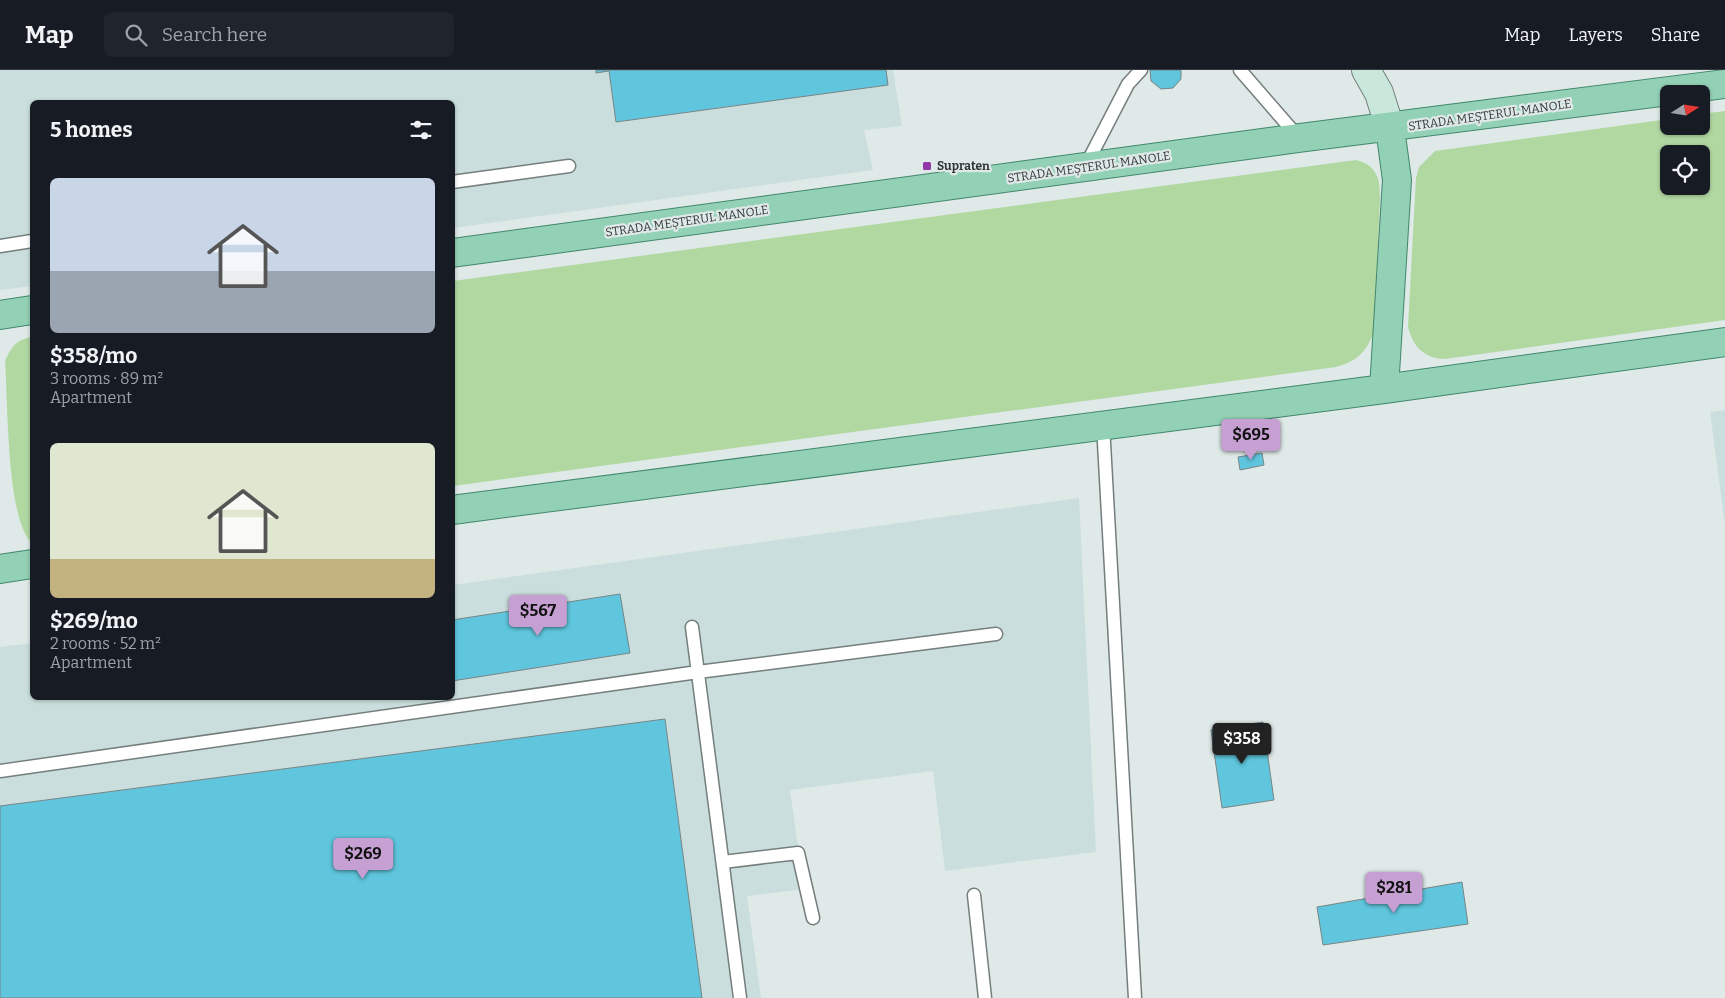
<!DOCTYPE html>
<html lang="en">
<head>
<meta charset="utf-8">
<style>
	body { margin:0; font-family:Bitter,serif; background:#20242c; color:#f1f3f6; height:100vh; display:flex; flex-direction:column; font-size:19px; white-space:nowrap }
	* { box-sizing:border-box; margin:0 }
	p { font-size:16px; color:#9ea1a6 }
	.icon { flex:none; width:28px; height:28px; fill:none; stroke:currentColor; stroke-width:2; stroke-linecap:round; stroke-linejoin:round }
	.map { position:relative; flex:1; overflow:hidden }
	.details { position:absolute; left:30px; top:30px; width:425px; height:600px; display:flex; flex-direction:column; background:#171b24; border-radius:8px; box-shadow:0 1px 4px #0004 }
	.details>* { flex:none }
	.needle { width:32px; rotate:78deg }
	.buttons { position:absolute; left:1660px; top:15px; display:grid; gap:10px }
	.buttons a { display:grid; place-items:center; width:50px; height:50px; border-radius:8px; background:#171b24; box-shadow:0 1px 4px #0004; font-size:25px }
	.price { position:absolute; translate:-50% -42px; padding:0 11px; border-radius:5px; background:#c6a0d2; color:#111; font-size:16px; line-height:32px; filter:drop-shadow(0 1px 2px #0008) }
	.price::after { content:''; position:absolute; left:50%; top:30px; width:15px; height:11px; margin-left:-8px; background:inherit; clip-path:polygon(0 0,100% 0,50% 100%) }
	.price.selected { background:#222; color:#fff }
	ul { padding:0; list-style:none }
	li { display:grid; align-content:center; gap:10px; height:265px; padding:0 20px }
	li span { display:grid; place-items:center; height:155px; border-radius:8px; color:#555 }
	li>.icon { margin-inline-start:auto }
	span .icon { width:90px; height:90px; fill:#fffc; stroke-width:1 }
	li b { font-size:21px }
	h2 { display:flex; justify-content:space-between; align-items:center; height:60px; padding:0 20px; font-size:21px }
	header { display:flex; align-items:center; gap:30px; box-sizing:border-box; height:70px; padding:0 25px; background:#171b24; border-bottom:1px solid #363941 }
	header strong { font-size:24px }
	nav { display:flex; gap:28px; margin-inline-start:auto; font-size:18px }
	.search { width:350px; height:45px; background:#20242c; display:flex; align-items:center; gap:12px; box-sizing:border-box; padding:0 18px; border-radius:8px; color:#9ea1a6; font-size:19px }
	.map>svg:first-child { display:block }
</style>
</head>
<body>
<header>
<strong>Map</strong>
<div class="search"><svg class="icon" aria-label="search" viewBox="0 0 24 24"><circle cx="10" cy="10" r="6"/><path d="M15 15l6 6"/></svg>Search here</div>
<nav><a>Map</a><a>Layers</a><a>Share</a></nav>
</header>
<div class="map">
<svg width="1725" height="928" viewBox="0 0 1725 928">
	<rect width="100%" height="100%" fill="#dee9e8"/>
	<!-- built -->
	<path fill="#cadfdd" d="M0 0H893L902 56 864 60 873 100 453 158 452 32H32V216L0 220Z
		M1725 340V455L1710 342Z
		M1079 428 1096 782 945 801 933 701 790 720 804 819 747 826 761 928H0V577L32 573V628H452L453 515Z"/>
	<!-- green -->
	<path fill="#b2d8a2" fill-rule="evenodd" d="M1725 41V250L1445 289C1424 288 1413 277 1408 257L1416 108 1419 97 1435 81 1669 49V56H1701V44ZM1669 84H1701V116H1669Z
		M1356 90C1376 95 1380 107 1380 127L1374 263C1365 283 1357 291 1336 297L453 416V211Z
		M32 267V473C6 450 8 329 5 291 11 277 17 269 32 267Z"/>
	<!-- building -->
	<path fill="#5fc6dd" stroke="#7a8487" d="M596 0H886L888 15 616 52 609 1 596 3Z
		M1150 0H1181V9L1173 18 1161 19 1151 11Z
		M1262 383 1264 395 1240 400 1238 387Z
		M620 524 630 583 452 611V550Z
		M665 649 702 928H0V736Z
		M1263 652 1274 730 1222 738 1211 660Z
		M1462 812 1468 854 1323 875 1317 837Z"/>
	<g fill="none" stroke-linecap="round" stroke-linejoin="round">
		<defs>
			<path id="lane" d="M1240 0 1299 68
				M1085 97 1128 14 1141 0
				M452 112 569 96
				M0 176 32 171
				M1103 355 1135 928
				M692 557 740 928
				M0 701 698 602 996 564
				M723 792 798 783 813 848
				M974 825 985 928"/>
			<path id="secondary" d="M1366 0 1379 23 1390 58"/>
			<path id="primary" d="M452 183 1299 68 1725 14
				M0 245 32 240
				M1384 319 1397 110 1390 58
				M452 440 1384 319 1725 272
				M0 499 32 494"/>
		</defs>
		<!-- lane casing -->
		<use href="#lane" stroke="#747e7d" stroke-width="15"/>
		<!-- secondary casing -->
		<use href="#secondary" stroke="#747e7d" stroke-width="30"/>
		<!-- primary casing -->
		<use href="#primary" stroke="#42876b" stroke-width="30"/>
		<!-- lane -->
		<use href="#lane" stroke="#fff" stroke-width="12"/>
		<!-- secondary -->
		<use href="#secondary" stroke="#c9e8db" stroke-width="28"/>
		<!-- primary -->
		<use href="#primary" stroke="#93d1b7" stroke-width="28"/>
	</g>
	<!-- markers -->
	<rect fill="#913aa7" stroke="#dee9e8" stroke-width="2" x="922" y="91" width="10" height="10" rx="2.5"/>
	<g text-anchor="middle" stroke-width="4.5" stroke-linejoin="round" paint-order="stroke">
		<!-- street labels -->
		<g font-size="12" fill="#323636" stroke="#dee9e8">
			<text transform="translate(1490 45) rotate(-8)" y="4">STRADA MEȘTERUL MANOLE</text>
			<text transform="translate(1089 97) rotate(-8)" y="4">STRADA MEȘTERUL MANOLE</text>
			<text transform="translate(687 151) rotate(-8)" y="4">STRADA MEȘTERUL MANOLE</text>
		</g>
		<!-- poi labels -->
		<g font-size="12" font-weight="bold" fill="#323636" stroke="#dee9e8" text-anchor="start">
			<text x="937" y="100">Supraten</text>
		</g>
	</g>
</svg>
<div class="buttons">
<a><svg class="needle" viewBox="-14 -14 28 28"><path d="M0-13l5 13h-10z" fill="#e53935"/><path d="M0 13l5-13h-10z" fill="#9ea1a6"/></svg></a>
<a><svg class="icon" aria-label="locate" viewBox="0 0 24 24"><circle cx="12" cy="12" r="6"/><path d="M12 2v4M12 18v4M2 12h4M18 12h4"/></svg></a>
</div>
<b class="price" style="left:1251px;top:391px">$695</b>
<b class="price" style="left:538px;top:567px">$567</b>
<b class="price selected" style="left:1242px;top:695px">$358</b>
<b class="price" style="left:363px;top:810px">$269</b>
<b class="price" style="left:1394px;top:844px">$281</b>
<section class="details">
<h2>5 homes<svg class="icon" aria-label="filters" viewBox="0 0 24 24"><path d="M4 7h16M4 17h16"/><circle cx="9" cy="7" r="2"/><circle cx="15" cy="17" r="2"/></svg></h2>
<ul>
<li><span style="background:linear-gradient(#c9d6e8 60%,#9aa5b1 0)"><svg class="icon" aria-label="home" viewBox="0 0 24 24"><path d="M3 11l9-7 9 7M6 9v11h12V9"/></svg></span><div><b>$358/mo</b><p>3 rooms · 89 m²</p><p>Apartment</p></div></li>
<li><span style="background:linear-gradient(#dfe7d0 75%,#c2b280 0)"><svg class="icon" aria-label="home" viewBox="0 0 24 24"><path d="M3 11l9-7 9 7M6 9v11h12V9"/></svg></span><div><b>$269/mo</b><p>2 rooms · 52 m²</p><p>Apartment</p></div></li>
</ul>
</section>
</div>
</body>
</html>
